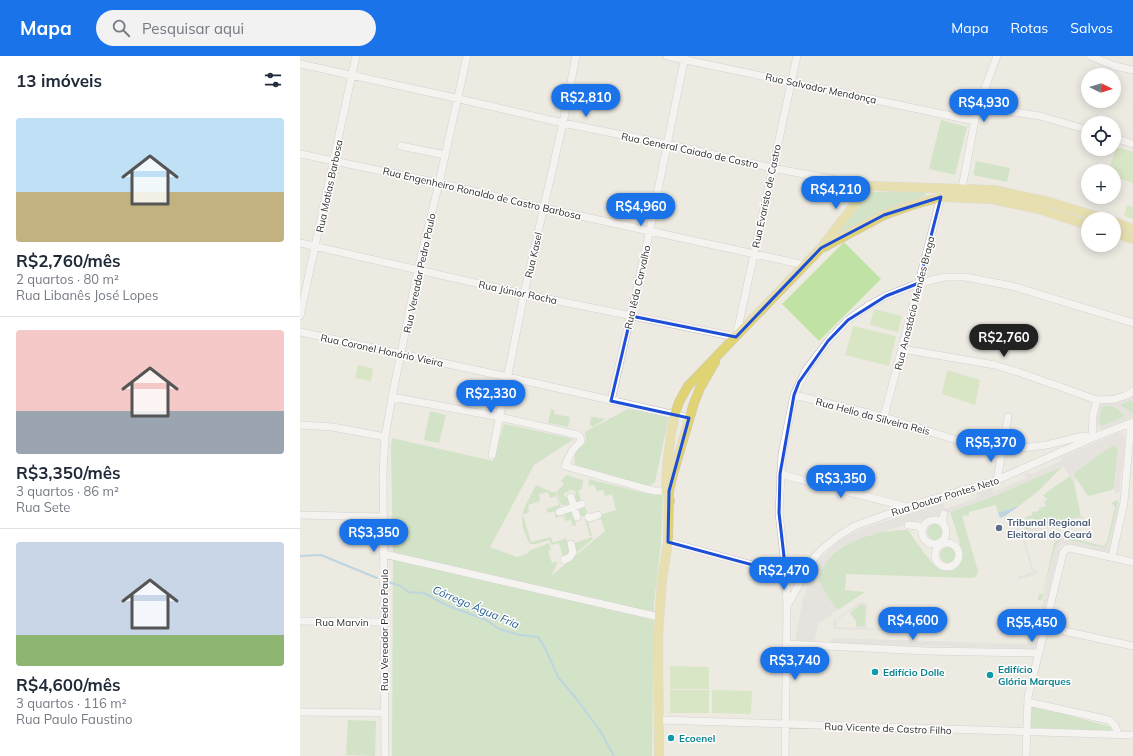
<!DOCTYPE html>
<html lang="pt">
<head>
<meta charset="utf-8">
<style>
	body { margin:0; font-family:Mulish,sans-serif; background:#f2f2f3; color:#1f2937; height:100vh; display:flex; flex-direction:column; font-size:15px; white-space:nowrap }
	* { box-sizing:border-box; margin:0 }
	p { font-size:13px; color:#747a83 }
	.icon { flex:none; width:22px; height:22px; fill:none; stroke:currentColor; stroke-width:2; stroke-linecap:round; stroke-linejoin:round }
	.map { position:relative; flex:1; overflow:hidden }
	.details { display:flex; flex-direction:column; background:#fff; width:300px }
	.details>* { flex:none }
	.needle { width:26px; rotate:95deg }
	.buttons { position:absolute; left:781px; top:12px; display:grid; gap:8px }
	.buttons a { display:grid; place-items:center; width:40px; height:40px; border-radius:50%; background:#fff; box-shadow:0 2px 10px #0003; font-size:20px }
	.price { position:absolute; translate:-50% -34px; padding:0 9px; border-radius:14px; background:#1a73e8; color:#fff; font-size:13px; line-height:26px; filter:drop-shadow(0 1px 2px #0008) }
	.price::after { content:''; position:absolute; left:50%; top:24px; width:12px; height:9px; margin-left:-6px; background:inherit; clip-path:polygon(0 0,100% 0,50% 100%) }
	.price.on { background:#222; color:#fff }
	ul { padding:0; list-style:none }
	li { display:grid; align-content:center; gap:8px; height:212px; padding:0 16px }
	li+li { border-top:1px solid #e0e1e3 }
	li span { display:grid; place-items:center; height:124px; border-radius:4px; color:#555 }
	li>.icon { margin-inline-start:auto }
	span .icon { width:72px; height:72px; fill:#fffc; stroke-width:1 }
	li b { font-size:17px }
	h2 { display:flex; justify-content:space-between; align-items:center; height:48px; padding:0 16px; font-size:17px }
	header { display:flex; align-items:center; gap:24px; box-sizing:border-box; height:56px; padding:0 20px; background:#1a73e8; color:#fff }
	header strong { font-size:19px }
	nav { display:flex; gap:22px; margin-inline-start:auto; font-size:14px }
	.search { width:280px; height:36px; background:#f2f2f3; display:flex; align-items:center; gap:10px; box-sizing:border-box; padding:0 14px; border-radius:22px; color:#747a83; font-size:15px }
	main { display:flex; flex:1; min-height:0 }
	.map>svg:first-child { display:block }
</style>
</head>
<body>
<header>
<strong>Mapa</strong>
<div class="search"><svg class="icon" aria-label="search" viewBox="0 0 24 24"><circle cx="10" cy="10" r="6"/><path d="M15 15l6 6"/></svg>Pesquisar aqui</div>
<nav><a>Mapa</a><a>Rotas</a><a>Salvos</a></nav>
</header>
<main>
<section class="details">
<h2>13 imóveis<svg class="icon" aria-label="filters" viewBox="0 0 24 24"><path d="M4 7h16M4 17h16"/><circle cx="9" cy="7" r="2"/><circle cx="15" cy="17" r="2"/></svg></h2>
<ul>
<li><span style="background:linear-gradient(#bfe0f5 60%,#c2b280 0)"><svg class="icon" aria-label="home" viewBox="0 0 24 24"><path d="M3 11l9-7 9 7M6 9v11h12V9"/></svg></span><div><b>R$2,760/mês</b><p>2 quartos · 80 m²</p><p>Rua Libanês José Lopes</p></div></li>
<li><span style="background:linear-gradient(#f6c9c9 65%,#9aa5b1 0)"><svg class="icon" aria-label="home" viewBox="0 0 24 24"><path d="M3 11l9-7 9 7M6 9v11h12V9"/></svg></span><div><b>R$3,350/mês</b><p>3 quartos · 86 m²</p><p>Rua Sete</p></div></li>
<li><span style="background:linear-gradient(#c9d6e8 75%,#8fb573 0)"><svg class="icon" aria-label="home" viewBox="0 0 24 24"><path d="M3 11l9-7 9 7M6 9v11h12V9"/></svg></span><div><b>R$4,600/mês</b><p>3 quartos · 116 m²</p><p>Rua Paulo Faustino</p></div></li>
</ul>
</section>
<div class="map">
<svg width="833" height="700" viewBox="0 0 833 700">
	<rect width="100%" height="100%" fill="#edeae2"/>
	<!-- green -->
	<path fill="#b3dca6" d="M641 64 667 71 655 119 629 113Z
		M676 105 710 112 707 126 673 119Z
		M571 136H625L626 139 579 157 537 179 536 175Z
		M833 339V360L805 372C801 373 799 372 797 368L799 349 827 343Z
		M251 353 254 354V358L270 361 268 371 248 367Z
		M328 353 369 360 355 426 348 431 275 409C273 399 276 393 284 388L286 384 285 376Z
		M130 355 146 359 139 387 124 384Z
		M291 361H296L297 362H303L305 363 293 371 290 369Z
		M204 368 274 383 234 409 190 491 217 501 226 498 231 494 249 487 251 493 248 495 252 507 258 505 251 520 305 475 301 463 292 465 291 462 316 454 312 438 305 440 303 434 296 435 295 429 288 430 289 423 348 438 356 437 362 439 363 443 361 487 354 547 352 700H92L93 500 91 390 92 382 193 405Z
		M814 388 818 394 814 432 812 434 788 440 773 418Z
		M763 410 736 437 719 450 698 457 696 449 669 456V459L662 460 678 515 676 521 670 522 546 518 545 534 565 536 538 554 536 551 535 552C531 545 521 532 519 525 518 518 523 510 527 505 545 482 580 474 608 474 615 484 629 505 637 511 642 514 647 515 652 514 671 506 654 470 650 456L691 441Z
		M266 419 283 424 282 433 278 435 282 448 275 450 272 442 276 439 275 435 271 434 270 432 269 435 264 437V440L270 443 273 450 268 452 265 449H261L257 435 264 428 261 425Z
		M770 420 774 427 781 461 725 474 724 469 719 470 718 465 726 463 725 461 732 459V456L739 455V452L746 450 744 446 747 443 743 439Z
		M236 429 251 436H256L265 465 262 460 256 462 254 455 248 457 246 453 259 449 256 440 250 442 248 436 239 438 240 445 228 449 229 456 223 459 231 486 251 481 253 487 266 482 272 495 263 501 259 487 252 489 249 484 236 488H230C215 461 224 453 236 429Z
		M818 444V447L809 486 806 491 803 492 764 483 755 491 742 544H738L739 538H743L754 487C765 476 790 488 804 490L807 486 815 451 811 447Z
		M284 449 291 466 288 467 292 480H290L284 460 278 461 276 452Z
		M273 452 276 469 273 470 271 464 266 465 263 455Z
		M627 476a8 8 0 1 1 16 0a8 8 0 1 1-16 0Z
		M292 481 293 483 275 498 272 488Z
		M640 499a8 8 0 1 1 16 0a8 8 0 1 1-16 0Z
		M560 549H564L566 551 565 570H556V565L550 557Z
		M732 649 811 671V677L730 672Z
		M48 664 76 665 75 700 46 699Z"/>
	<!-- pitch -->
	<path fill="#c0e2a4" d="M816 91 833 96V127L814 121V115H809Z
		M827 149 833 151V163L824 160Z
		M544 186 581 223 519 285 482 248Z
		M574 253 602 260 598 276 570 269Z
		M553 270 596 280 589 310 545 299Z
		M58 309 73 313 71 325 55 322Z
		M647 314 680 324 675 349 642 338Z
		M370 610 409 611V633H370Z
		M370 634H409V657H370Z
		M412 634 452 635 451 658 412 657Z"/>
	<!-- plaza -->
	<path fill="#dedcd9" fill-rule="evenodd" d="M833 339V348L831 344 820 349 833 357V360L805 372 801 373 798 371 796 364 799 349 827 343ZM803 350H813L824 359 825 360 802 370 799 367 801 353Z
		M820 376 824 378 826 384 820 427V436L817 437 816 438 814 432 818 394 814 388 773 418 777 424 774 427 763 410 691 441 650 456 564 481 542 491 531 499 524 509 520 516 519 523V526L534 551H536L538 554 518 568 514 586 496 585 495 583 503 544 511 518 520 503 539 485 561 473 643 447 645 453 677 442 676 436 692 431 694 436 726 422 725 417H727L731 418 761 405 762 401Z
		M818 447H823L812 495 808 498 765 488 761 489 759 492 737 590 734 593 530 587 531 582 730 588 734 585 756 488 761 484H768L805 492 809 487Z
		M783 460 784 462 762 468 763 471 761 472H759L758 469 723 478 734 515 738 514 737 518 717 524V521L732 516 721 477 725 476V474Z
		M768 478 767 482 760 483 754 487 755 484H751V481Z
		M563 546 567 548V552L566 572 595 574V575L533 573V565L559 547ZM560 549H564L566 551 565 570H556L555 572 536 571 537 564Z"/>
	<!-- water -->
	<path fill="#84bde1" d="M719 450 705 460 700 462 698 457Z"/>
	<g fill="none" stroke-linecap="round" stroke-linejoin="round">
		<!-- stream -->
		<path stroke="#84bde1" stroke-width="2" d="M0 500 21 499 77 522
			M88 526 101 530 108 536 124 537 146 549 186 564 199 573 220 579 238 581 245 592 258 621 275 641 301 676 314 700"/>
		<defs>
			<path id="minor" d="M367 0 675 65
				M790 0 815 10 833 14
				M0 8 151 41 263 67 367 88 472 112 569 130
				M677 53 714 56 740 60 788 74
				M814 82 833 88
				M101 90 145 99
				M0 98 139 127 244 152 505 209
				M662 132 677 53 697 0
				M0 187 224 238 436 281 497 0
				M0 260 56 0
				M0 276 208 321 389 362
				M602 293 695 309 721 317 797 344 815 343 827 339 833 335
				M494 339 584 361 672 389 686 393 722 392 747 389 783 380 792 382
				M92 341 200 361 278 379 280 381 281 385 272 395 265 410 343 432 355 435H369
				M311 345 350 174 385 0
				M584 361 642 137
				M0 369 33 371 85 381
				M792 382 793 359 797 344
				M192 399 224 238 263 67 276 0
				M480 418 607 451
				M697 424 708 361
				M271 441 277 461
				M259 456 282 448
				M0 459 84 461
				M288 461 290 462 298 459
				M622 476a12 12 0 1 1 24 0a12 12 0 1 1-24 0Z
				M608 469 618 470 622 474
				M644 469 642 464 644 458
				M368 486 486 518
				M635 499a12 12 0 1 1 24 0a12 12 0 1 1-24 0Z
				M84 498 359 561
				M812 501 824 446 831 367
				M264 504 270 501 273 496 271 488
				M487 550 514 502 521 494 540 479 555 470 607 451 697 424 792 382 833 366
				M0 565 84 566
				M746 571 833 590
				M486 588 627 595 739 597
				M728 646 809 664 815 670 818 678
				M0 656 85 657
				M359 664 833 679
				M85 700 83 415 85 381 92 341 118 213 139 127 167 0
				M485 700 487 550 486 518 479 457 482 398 494 339 506 314 528 285 548 264 569 249 586 240 619 227 645 221H665L712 230 833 267
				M726 700 728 641 763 497 766 493 770 492 833 506"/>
			<path id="major" d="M814 166 833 173
				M814 177 833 183
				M524 191 584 159 612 149 641 141 691 143 739 153 788 169
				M370 445 366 435 367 410 371 378 375 358 379 346 388 330 521 192 569 130 694 134 749 146 805 163
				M359 700 358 580 362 524 368 486 369 435 373 418 394 347 400 332 415 306"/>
		</defs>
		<!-- minor casing -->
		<use href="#minor" stroke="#b6b7c0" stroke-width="8"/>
		<!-- major casing -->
		<use href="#major" stroke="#c9c9c9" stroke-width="10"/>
		<!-- minor -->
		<use href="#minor" stroke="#fff" stroke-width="7"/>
		<!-- major -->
		<use href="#major" stroke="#e0d374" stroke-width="9"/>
	</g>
	<!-- marked area -->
	<path d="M0 0H833V700H0ZM641 141 619 227 586 240 548 264 528 285 499 326 494 339 480 418 479 457 486 518 368 486 369 435 389 362 311 345 331 260 436 281 521 192 584 159Z" fill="#edeae2" fill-opacity=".55" fill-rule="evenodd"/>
	<path fill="none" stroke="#1d4ed8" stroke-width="3" stroke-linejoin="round" d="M641 141 619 227 586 240 548 264 528 285 499 326 494 339 480 418 479 457 486 518 368 486 369 435 389 362 311 345 331 260 436 281 521 192 584 159Z"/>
	<!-- markers -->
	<circle fill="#5c6f8a" stroke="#fff" stroke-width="1.5" cx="699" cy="472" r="4"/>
	<g fill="#0f9aa8" stroke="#fff" stroke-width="1.5">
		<circle cx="575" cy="616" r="4"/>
		<circle cx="690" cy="619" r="4"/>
		<circle cx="371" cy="682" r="4"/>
	</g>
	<g text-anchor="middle" stroke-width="3" stroke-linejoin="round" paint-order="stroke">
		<!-- street labels -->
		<g font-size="10" fill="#2e2e2e" stroke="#fff">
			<text transform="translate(521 32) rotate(12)" y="4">Rua Salvador Mendonça</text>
			<text transform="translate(390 94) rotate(12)" y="4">Rua General Caiado de Castro</text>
			<text transform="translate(29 130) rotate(-78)" y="4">Rua Matias Barbosa</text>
			<text transform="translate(182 137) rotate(13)" y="4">Rua Engenheiro Ronaldo de Castro Barbosa</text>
			<text transform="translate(466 140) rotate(-78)" y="4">Rua Evaristo de Castro</text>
			<text transform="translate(233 199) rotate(-77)" y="4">Rua Kasel</text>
			<text transform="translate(119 217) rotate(-78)" y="4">Rua Vereador Pedro Paulo</text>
			<text transform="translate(337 231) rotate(-77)" y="4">Rua Iêda Carvalho</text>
			<text transform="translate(218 236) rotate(12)" y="4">Rua Júnior Rocha</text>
			<text transform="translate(614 247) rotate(-76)" y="4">Rua Anastácio Mendes Braga</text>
			<text transform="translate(82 294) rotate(12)" y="4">Rua Coronel Honório Vieira</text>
			<text transform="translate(573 360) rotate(15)" y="4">Rua Helio da Silveira Reis</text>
			<text transform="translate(645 440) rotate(-17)" y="4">Rua Doutor Pontes Neto</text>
			<text x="42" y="570">Rua Marvin</text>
			<text transform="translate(84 574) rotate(-90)" y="4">Rua Vereador Pedro Paulo</text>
			<text transform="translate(588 672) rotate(2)" y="4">Rua Vicente de Castro Filho</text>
		</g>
		<!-- service labels -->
		<g font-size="10" font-weight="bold" fill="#4e5e75" stroke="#fff" text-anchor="start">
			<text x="707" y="470">Tribunal Regional<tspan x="707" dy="12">Eleitoral do Ceará</tspan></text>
		</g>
		<!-- culture labels -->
		<g font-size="10" font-weight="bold" fill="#0d838f" stroke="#fff" text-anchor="start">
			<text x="698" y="617">Edifício<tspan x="698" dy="12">Glória Marques</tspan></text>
			<text x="583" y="620">Edifício Dolle</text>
			<text x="379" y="686">Ecoenel</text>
		</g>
		<!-- water labels -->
		<g font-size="11" font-style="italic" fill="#1f5c90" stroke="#fff">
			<text transform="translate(176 551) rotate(23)" y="4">Córrego Água Fria</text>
		</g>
	</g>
</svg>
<div class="buttons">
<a><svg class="needle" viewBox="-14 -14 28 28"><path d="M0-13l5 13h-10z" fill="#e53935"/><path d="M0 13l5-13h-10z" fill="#747a83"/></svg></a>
<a><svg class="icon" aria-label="locate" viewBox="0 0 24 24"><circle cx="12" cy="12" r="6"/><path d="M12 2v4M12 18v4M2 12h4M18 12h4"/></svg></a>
<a>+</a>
<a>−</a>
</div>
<b class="price" style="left:286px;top:62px">R$2,810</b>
<b class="price" style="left:684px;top:67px">R$4,930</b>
<b class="price" style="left:536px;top:154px">R$4,210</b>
<b class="price" style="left:341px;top:171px">R$4,960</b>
<b class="price on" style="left:704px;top:302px">R$2,760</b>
<b class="price" style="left:191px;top:358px">R$2,330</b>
<b class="price" style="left:691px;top:407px">R$5,370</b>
<b class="price" style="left:541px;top:443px">R$3,350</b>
<b class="price" style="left:74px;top:497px">R$3,350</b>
<b class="price" style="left:484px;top:535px">R$2,470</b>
<b class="price" style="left:613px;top:585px">R$4,600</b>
<b class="price" style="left:732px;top:587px">R$5,450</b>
<b class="price" style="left:495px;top:625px">R$3,740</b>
</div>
</main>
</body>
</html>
